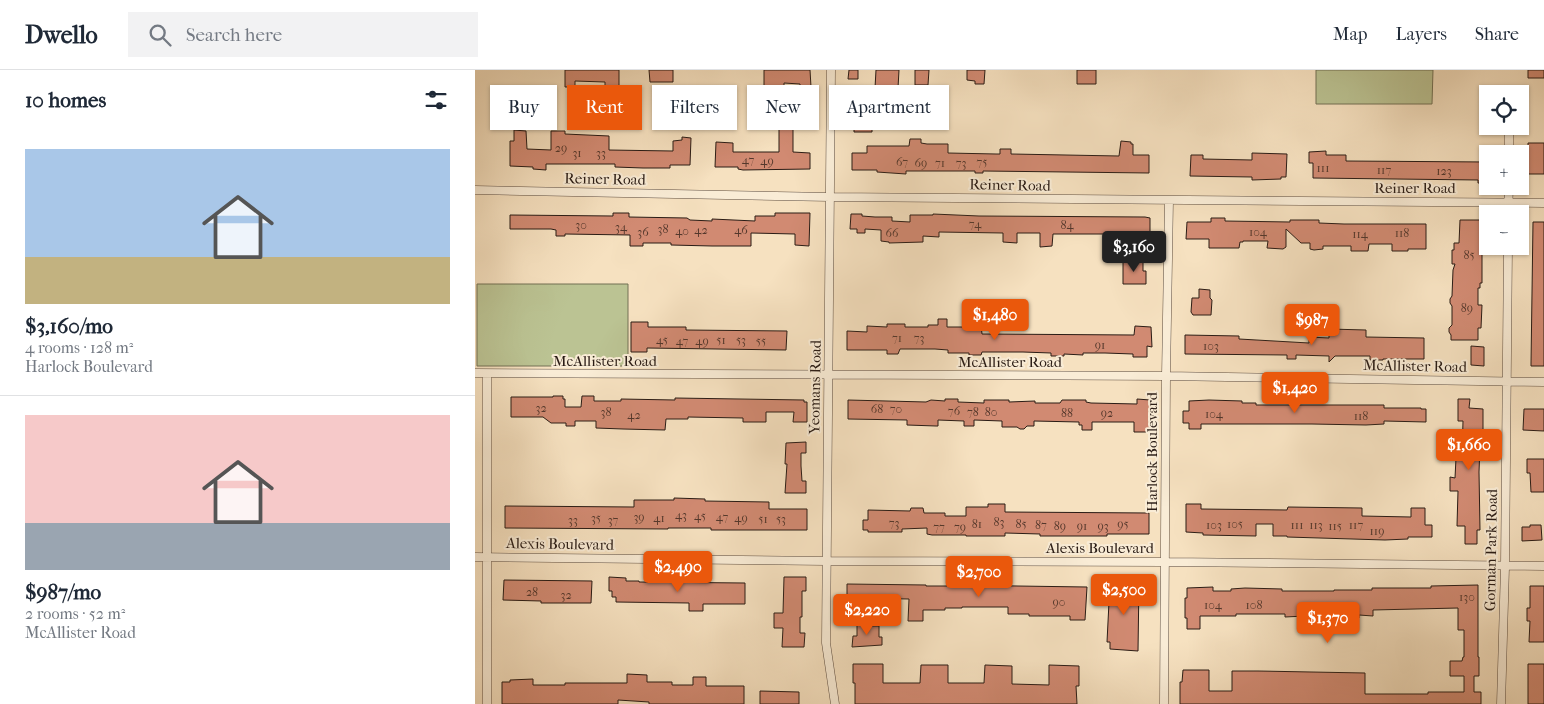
<!DOCTYPE html>
<html lang="en">
<head>
<meta charset="utf-8">
<style>
	body { margin:0; font-family:"IM FELL French Canon",serif; background:#f2f2f3; color:#1f2937; height:100vh; display:flex; flex-direction:column; font-size:19px; white-space:nowrap }
	* { box-sizing:border-box; margin:0 }
	p { font-size:16px; color:#747a83 }
	.icon { flex:none; width:28px; height:28px; fill:none; stroke:currentColor; stroke-width:2; stroke-linecap:round; stroke-linejoin:round }
	.map { position:relative; flex:1; overflow:hidden }
	.panel { display:flex; flex-direction:column; background:#fff; width:475px }
	.panel>* { flex:none }
	.guide { position:absolute; left:15px; top:15px; width:475px; height:45px; display:flex; gap:10px }
	.controls { position:absolute; left:1004px; top:15px; display:grid; gap:10px }
	.controls a { display:grid; place-items:center; width:50px; height:50px; border-radius:0px; background:#fff; box-shadow:0 1px 4px #0004; font-size:25px }
	.price { position:absolute; translate:-50% -42px; padding:0 11px; border-radius:5px; background:#ea580c; color:#fff; font-size:16px; line-height:32px; filter:drop-shadow(0 1px 2px #0008) }
	.price::after { content:''; position:absolute; left:50%; top:30px; width:15px; height:11px; margin-left:-8px; background:inherit; clip-path:polygon(0 0,100% 0,50% 100%) }
	.price.on { background:#222; color:#fff }
	ul { padding:0; list-style:none }
	li { display:grid; align-content:center; gap:10px; height:265px; padding:0 25px }
	li+li { border-top:1px solid #e0e1e3 }
	li span { display:grid; place-items:center; height:155px; border-radius:0px; color:#555 }
	li>.icon { margin-inline-start:auto }
	span .icon { width:90px; height:90px; fill:#fffc; stroke-width:1 }
	li b { font-size:21px }
	h2 { display:flex; justify-content:space-between; align-items:center; height:60px; padding:0 25px; font-size:21px }
	.tag { padding:0 18px; border-radius:0px; background:#fff; box-shadow:0 1px 4px #0004; font-size:18px; line-height:45px }
	.tag.on { background:#ea580c; color:#fff }
	header { display:flex; align-items:center; gap:30px; box-sizing:border-box; height:70px; padding:0 25px; background:#fff; border-bottom:1px solid #e0e1e3 }
	header strong { font-size:24px }
	nav { display:flex; gap:28px; margin-inline-start:auto; font-size:18px }
	.search { width:350px; height:45px; background:#f2f2f3; display:flex; align-items:center; gap:12px; box-sizing:border-box; padding:0 18px; border-radius:0px; color:#747a83; font-size:19px }
	main { display:flex; flex:1; min-height:0 }
	.map>svg:first-child { display:block }
</style>
</head>
<body>
<header>
<strong>Dwello</strong>
<div class="search"><svg class="icon" aria-label="search" viewBox="0 0 24 24"><circle cx="10" cy="10" r="6"/><path d="M15 15l6 6"/></svg>Search here</div>
<nav><a>Map</a><a>Layers</a><a>Share</a></nav>
</header>
<main>
<section class="panel">
<h2>10 homes<svg class="icon" aria-label="filters" viewBox="0 0 24 24"><path d="M4 7h16M4 17h16"/><circle cx="9" cy="7" r="2"/><circle cx="15" cy="17" r="2"/></svg></h2>
<ul>
<li><span style="background:linear-gradient(#a9c7e8 70%,#c2b280 0)"><svg class="icon" aria-label="home" viewBox="0 0 24 24"><path d="M3 11l9-7 9 7M6 9v11h12V9"/></svg></span><div><b>$3,160/mo</b><p>4 rooms · 128 m²</p><p>Harlock Boulevard</p></div></li>
<li><span style="background:linear-gradient(#f6c9c9 70%,#9aa5b1 0)"><svg class="icon" aria-label="home" viewBox="0 0 24 24"><path d="M3 11l9-7 9 7M6 9v11h12V9"/></svg></span><div><b>$987/mo</b><p>2 rooms · 52 m²</p><p>McAllister Road</p></div></li>
</ul>
</section>
<div class="map">
<svg width="1069" height="634" viewBox="0 0 1069 634">
	<rect width="100%" height="100%" fill="#f6e1c0"/>
	<filter id="stains"><feTurbulence type="fractalNoise" baseFrequency=".004" numOctaves="4"/><feColorMatrix values="0 0 0 0 .2 0 0 0 0 .09 0 0 0 0 .02 0 0 0 .5 -.17"/></filter>
	<radialGradient id="worn" r=".72"><stop offset=".6" stop-color="#630" stop-opacity="0"/><stop offset="1" stop-color="#630" stop-opacity=".3"/></radialGradient>
	<!-- green -->
	<path fill="#bbc393" stroke="#727054" d="M841 0H958L957 34H841Z
		M2 214H153V296H2Z"/>
	<!-- building -->
	<path fill="#d18a72" stroke="#2a1c15" d="M90 0H144V21H130V12L100 11V17H90Z
		M174 0H198V12H175Z
		M289 0H335L336 17H325V14L309 13V22H289Z
		M374 0H383V9H373Z
		M401 0H424L423 18H400Z
		M440 0H454L453 15H440Z
		M492 0H510L509 14H500V11L492 10Z
		M602 0H621V14H602Z
		M1053 0H1069V8H1053Z
		M379 38H397V62H379Z
		M304 58H318V82L335 83V99L268 100 263 99V97H240L241 72 258 73V82H304Z
		M39 60 51 61 52 79 76 80V61H90V64L134 66V80L198 81V71L207 70V67L216 68 215 95H195V98H168L140 97V94H71V100L58 99V97L35 96V71H39Z
		M435 69H446V73L452 74H473V83L521 84H525V79H536V84L644 86 646 71 656 72V74H658V85H674V103L508 101V103H500V101H431V104L402 102V100H377V83H392V76H434Z
		M1053 73H1069V104H1053Z
		M851 81V85H871V91L1012 92V113H1003V110L838 108V93H834V82Z
		M777 83 812 84 811 107H806V109L777 110V107L715 106 716 85H728V89L777 90Z
		M138 143H154V147L212 148 215 150 237 151V149L280 151V146H300V143H335L334 176 320 175V164L276 163V176H237L196 175V173H168V176H155V165L90 164V166H81V160L76 159H35V145L138 146Z
		M376 144H387V146L400 147H417V151L435 152V145H458V144L504 146 670 147 675 148V164H578L577 176 565 177V163H542V173L528 172V163L464 162V167L448 166V172L414 173V172L406 171V160L390 159V163H382V159H375Z
		M736 148H750V151L815 152V150H844V153L869 154H951V179H933V181H917V174H894L893 181H876V176H848V179L839 180 835 179V173H826L811 159V177L808 179 792 178 793 171H768V172H765L764 178H734V169H711L712 152H736Z
		M985 150H1012V170H1007V213H1005V218H1003V235H1007L1006 258H1003V270H976V265L974 262V258L977 255V236L975 233V229L977 226 978 200 980 194H977V180H979V173H984Z
		M1058 152H1069V296H1056V294Z
		M648 192H668V201H671V214H648Z
		M724 219 735 220V228L737 230 736 245H718L716 242 717 228H724Z
		M463 249H472V257H494V255H506L507 264 659 265 660 256 676 257 677 277 672 276V287H658V284L630 283H608V285L589 284V286H576V283L548 282H507L506 285H494V283H473V280L460 279H425L423 284H412V280H372V261L392 262V256L412 257V254H430V257H453V255H463Z
		M156 252H173V257H211V260L312 261 311 280 172 278V282H156Z
		M854 259 891 260V267L949 268V289H908V290H895V286H860L854 292V286L821 285V289H812V285L710 284V265L764 266V269L834 273V267L854 268Z
		M996 276 1009 277V296L996 295Z
		M78 326H88V329H90V337H106L107 326H119V331H146V329L200 330V328L329 330V332H332V352H318L319 342H291V352H268V348L213 347V349H191L190 360 148 359 121 358V351H100V356H91V353H76L68 347H36V327H78Z
		M470 329H483V332L509 333V330H534V332L560 331V333H585L587 330H611V332L616 333 662 334V329L675 330V362H659V352H617V360H607V355H604V352L559 351V356H552L549 359H545L542 357H527V351L499 350V356H489V351L463 350V356H461L432 355V350L373 349V330L451 332 456 330 470 331Z
		M983 329H995L994 338 1008 339V375H1005L1004 402 1005 460H1002V474H990V456H982L983 421H975V407L980 408 981 388H987L988 351H983Z
		M734 330 767 331V333H781V335H909V338H946V339H951V352L909 351V354L891 355 837 354H726V359H714V353H708V341H714V331Z
		M1049 339H1069V361L1048 360Z
		M331 372V383H326V396L327 411H331V423H310L312 394H310L311 373Z
		M1052 389H1069V422H1056L1055 403H1052Z
		M199 428 230 429V431L294 432V439H332V460H236V458H193V459L30 458V436L159 437V430H199Z
		M513 434H530V442L674 443V464H632V466H565V464L530 463V466H491V465H457L452 464V458L427 459V462H393V460H388V450H393V440L435 441 436 438H448L449 443H470V446H491V437H513Z
		M711 434H726V439L812 440 813 437 887 438V446L936 447V438H950V455H957V467H933V469L910 470 812 467V466H798V454H781V466L728 465V463L711 462Z
		M1055 455H1066L1067 470 1047 471V457H1055Z
		M134 507 151 508V511H164V512L270 513V534H228V541H214V533L141 532V527H137V521H134Z
		M309 507H331V521H327V547H325V563H330L329 577H307L308 558H299V543H308Z
		M29 510 117 511 116 533H66V531L28 530Z
		M647 511H664L663 581 635 579V572H632L635 512H647Z
		M372 514 451 515V516H472V515L612 517 610 550H595V546H554V544H533V537H487V538H470V540H448V551H433L434 529 384 528V536H372Z
		M1003 515V587H1004V606H999V622H1006V634H705V612H707L708 600H734V621H757V601H783L890 603V624H953V622H989V606H975V591H987L988 587H989V560H983V538L898 540V546L884 545V548L848 547V549H830V546L810 547V544H761V546H725V559H712V548H710V528H712V518L738 517V521H756V519L770 518 807 519V521H859V520H897V518H956V516Z
		M1055 516H1069V572H1054L1055 551H1052V538H1055Z
		M382 553H393V556H404V567H407V575L377 577 378 566H382Z
		M378 594H408V613H445L446 595H473V613H509L510 595 537 596V614L574 615V595L604 596V616H601L602 634H380V613H378Z
		M1053 594H1069V634H1053Z
		M152 604 172 605V612H197V615H218V607H231V616H269V634H174V632L143 630V634H27V612H35V610L58 609V615H90V613H152Z
		M285 621 324 622V634H285Z"/>
	<g fill="none" stroke-linecap="round" stroke-linejoin="round">
		<defs>
			<path id="street" d="M356 0 351 573 360 634
				M1034 84V56
				M0 120 355 127 1069 133
				M1033 144 1034 116
				M0 303 691 306 1069 312
				M12 304V634
				M0 487 351 491 691 492 1069 496
				M689 634 691 306 694 130
				M1026 634 1030 497 1033 176"/>
		</defs>
		<!-- street casing -->
		<use href="#street" stroke="#5d4d40" stroke-width="9"/>
		<!-- street -->
		<use href="#street" stroke="#f9ecd6" stroke-width="8"/>
	</g>
	<g text-anchor="middle" stroke-width="4" stroke-linejoin="round" paint-order="stroke">
		<!-- number labels -->
		<g font-size="12" fill="#54382c">
			<text x="86" y="82">29</text>
			<text x="102" y="87">31</text>
			<text x="126" y="87">33</text>
			<text x="273" y="94">47</text>
			<text x="292" y="95">49</text>
			<text x="427" y="96">67</text>
			<text x="507" y="96">75</text>
			<text x="446" y="97">69</text>
			<text x="465" y="97">71</text>
			<text x="486" y="97">73</text>
			<text x="848" y="102">111</text>
			<text x="909" y="104">117</text>
			<text x="969" y="105">123</text>
			<text x="500" y="158">74</text>
			<text x="106" y="159">30</text>
			<text x="592" y="159">84</text>
			<text x="146" y="161">34</text>
			<text x="188" y="163">38</text>
			<text x="226" y="164">42</text>
			<text x="266" y="164">46</text>
			<text x="207" y="165">40</text>
			<text x="168" y="166">36</text>
			<text x="783" y="166">104</text>
			<text x="417" y="167">66</text>
			<text x="927" y="167">118</text>
			<text x="885" y="168">114</text>
			<text x="994" y="189">85</text>
			<text x="992" y="242">89</text>
			<text x="422" y="272">71</text>
			<text x="444" y="272">73</text>
			<text x="187" y="274">45</text>
			<text x="246" y="274">51</text>
			<text x="266" y="274">53</text>
			<text x="207" y="275">47</text>
			<text x="227" y="275">49</text>
			<text x="286" y="275">55</text>
			<text x="625" y="279">91</text>
			<text x="736" y="280">103</text>
			<text x="66" y="342">32</text>
			<text x="402" y="343">68</text>
			<text x="421" y="343">70</text>
			<text x="479" y="345">76</text>
			<text x="131" y="346">38</text>
			<text x="498" y="346">78</text>
			<text x="516" y="346">80</text>
			<text x="592" y="347">88</text>
			<text x="632" y="347">92</text>
			<text x="739" y="348">104</text>
			<text x="159" y="349">42</text>
			<text x="886" y="350">118</text>
			<text x="206" y="449">43</text>
			<text x="225" y="450">45</text>
			<text x="164" y="451">39</text>
			<text x="247" y="451">47</text>
			<text x="121" y="452">35</text>
			<text x="184" y="452">41</text>
			<text x="266" y="452">49</text>
			<text x="288" y="453">51</text>
			<text x="306" y="453">53</text>
			<text x="98" y="454">33</text>
			<text x="138" y="454">37</text>
			<text x="524" y="456">83</text>
			<text x="419" y="457">73</text>
			<text x="502" y="458">81</text>
			<text x="546" y="458">85</text>
			<text x="648" y="458">95</text>
			<text x="760" y="458">105</text>
			<text x="566" y="459">87</text>
			<text x="739" y="459">103</text>
			<text x="822" y="459">111</text>
			<text x="841" y="459">113</text>
			<text x="881" y="459">117</text>
			<text x="585" y="460">89</text>
			<text x="607" y="460">91</text>
			<text x="628" y="460">93</text>
			<text x="860" y="460">115</text>
			<text x="464" y="461">77</text>
			<text x="485" y="461">79</text>
			<text x="902" y="465">119</text>
			<text x="57" y="526">28</text>
			<text x="91" y="529">32</text>
			<text x="992" y="531">130</text>
			<text x="584" y="536">90</text>
			<text x="738" y="539">104</text>
			<text x="779" y="539">108</text>
		</g>
		<!-- street labels -->
		<g font-size="15" fill="#2a1c15" stroke="#f9ecd6">
			<text transform="translate(130 109) rotate(1)" y="5">Reiner Road</text>
			<text transform="translate(535 115) rotate(1)" y="5">Reiner Road</text>
			<text x="940" y="123">Reiner Road</text>
			<text x="130" y="296">McAllister Road</text>
			<text x="535" y="297">McAllister Road</text>
			<text transform="translate(940 296) rotate(1)" y="5">McAllister Road</text>
			<text transform="translate(340 317) rotate(-89)" y="5">Yeomans Road</text>
			<text transform="translate(677 382) rotate(-90)" y="5">Harlock Boulevard</text>
			<text transform="translate(85 474) rotate(1)" y="5">Alexis Boulevard</text>
			<text x="625" y="483">Alexis Boulevard</text>
			<text transform="translate(1016 480) rotate(-89)" y="5">Gorman Park Road</text>
		</g>
	</g>
	<rect width="100%" height="100%" filter="url(#stains)"/>
	<rect width="100%" height="100%" fill="url(#worn)"/>
</svg>
<div class="controls">
<a><svg class="icon" aria-label="locate" viewBox="0 0 24 24"><circle cx="12" cy="12" r="6"/><path d="M12 2v4M12 18v4M2 12h4M18 12h4"/></svg></a>
<a>+</a>
<a>−</a>
</div>
<b class="price on" style="left:659px;top:203px">$3,160</b>
<b class="price" style="left:520px;top:271px">$1,480</b>
<b class="price" style="left:837px;top:276px">$987</b>
<b class="price" style="left:820px;top:344px">$1,420</b>
<b class="price" style="left:994px;top:401px">$1,660</b>
<b class="price" style="left:203px;top:523px">$2,490</b>
<b class="price" style="left:504px;top:528px">$2,700</b>
<b class="price" style="left:649px;top:546px">$2,500</b>
<b class="price" style="left:392px;top:566px">$2,220</b>
<b class="price" style="left:853px;top:574px">$1,370</b>
<div class="guide">
<a class="tag">Buy</a>
<a class="tag on">Rent</a>
<a class="tag">Filters</a>
<a class="tag">New</a>
<a class="tag">Apartment</a>
</div>
</div>
</main>
</body>
</html>
